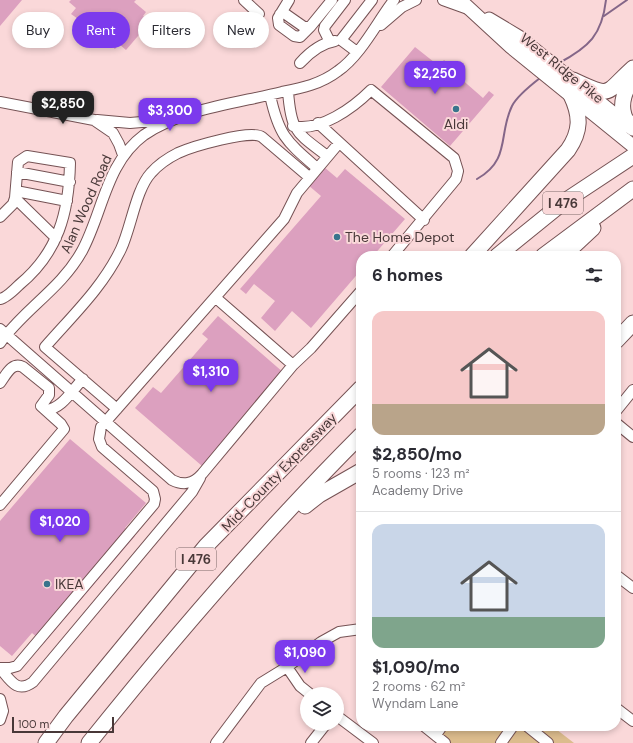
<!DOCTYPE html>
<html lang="en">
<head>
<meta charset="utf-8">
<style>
	body { margin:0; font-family:"DM Sans",sans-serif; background:#f2f2f3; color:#2b2b33; height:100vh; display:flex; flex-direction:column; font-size:15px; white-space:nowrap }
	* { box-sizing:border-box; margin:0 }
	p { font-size:13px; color:#7c7c81 }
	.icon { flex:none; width:22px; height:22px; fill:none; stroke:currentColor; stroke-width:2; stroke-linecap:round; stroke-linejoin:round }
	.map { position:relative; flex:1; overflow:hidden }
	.drawer { position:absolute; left:356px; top:251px; width:265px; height:480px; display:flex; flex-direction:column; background:#fff; border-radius:16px; box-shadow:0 2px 6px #0003 }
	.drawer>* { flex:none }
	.top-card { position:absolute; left:12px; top:12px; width:284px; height:36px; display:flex; gap:8px }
	.fabs { position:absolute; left:300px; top:687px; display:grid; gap:8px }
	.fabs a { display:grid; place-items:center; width:44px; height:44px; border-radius:50%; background:#fff; box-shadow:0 2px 6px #0003; font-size:20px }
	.scale { position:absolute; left:12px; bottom:10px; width:102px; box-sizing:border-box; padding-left:4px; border:2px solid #483838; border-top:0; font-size:11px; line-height:14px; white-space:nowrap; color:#483838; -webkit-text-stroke:3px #fad8d9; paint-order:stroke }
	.price { position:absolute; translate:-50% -34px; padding:0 9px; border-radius:8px; background:#7c3aed; color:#fff; font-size:13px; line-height:26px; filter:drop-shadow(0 1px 2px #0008) }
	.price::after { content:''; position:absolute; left:50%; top:24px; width:12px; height:9px; margin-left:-6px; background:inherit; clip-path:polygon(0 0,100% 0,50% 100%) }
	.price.selected { background:#222; color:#fff }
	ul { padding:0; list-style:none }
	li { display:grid; align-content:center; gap:8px; height:212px; padding:0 16px }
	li+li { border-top:1px solid #e1e1e2 }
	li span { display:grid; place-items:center; height:124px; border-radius:12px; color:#555 }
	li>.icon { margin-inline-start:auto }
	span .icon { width:72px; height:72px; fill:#fffc; stroke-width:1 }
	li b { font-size:17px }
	h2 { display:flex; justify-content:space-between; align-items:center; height:48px; padding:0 16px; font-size:17px }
	.pill { padding:0 14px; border-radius:18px; background:#fff; box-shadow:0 2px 6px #0003; font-size:14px; line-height:36px }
	.pill.selected { background:#7c3aed; color:#fff }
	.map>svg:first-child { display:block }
</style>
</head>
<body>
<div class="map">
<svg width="633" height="743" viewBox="0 0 633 743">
	<rect width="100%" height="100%" fill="#fad8d9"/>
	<!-- green -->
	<path fill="#dcbc8d" d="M420 726H552L574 743H441Z"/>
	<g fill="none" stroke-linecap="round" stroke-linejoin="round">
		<!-- stream -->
		<path stroke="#846688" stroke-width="2" d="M604 16 627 0
			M559 63C589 47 602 35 606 0
			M477 179C511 160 498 134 512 106 517 96 531 85 540 78"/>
	</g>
	<!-- building -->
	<path fill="#dca0bf" d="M0 0H22L0 26Z
		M71 0H136L134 2 146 12 143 16 150 22 126 50 119 44 115 49 105 40 102 43 79 24 81 21 71 14 76 8 69 2Z
		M415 47 439 66 444 60 461 74 459 77 483 98 489 91 494 95 450 146 381 87Z
		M324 167 337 178 345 169 405 219 373 256H361V270L311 328 292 311 275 331 261 318 275 301 254 284 246 294 240 289 321 196 308 185Z
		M218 316 284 373 202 466 135 408 153 387 161 393 208 339 202 334Z
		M70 439 146 503 125 528 135 536 44 643 32 633 12 656 0 646V521Z"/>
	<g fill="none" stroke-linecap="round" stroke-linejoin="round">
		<defs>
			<path id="minor" d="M244 0 259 14
				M443 0 468 9
				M280 14 284 13 304 27H310L300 37 294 36 279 25 278 18 289 0
				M381 25 402 7 416 0
				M310 27 332 0
				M330 42 324 30 325 26 345 0
				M357 52 341 40 372 0
				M300 63C309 53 322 43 335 41
				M288 91C291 132 296 132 327 156
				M270 95C279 136 286 141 317 168
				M0 102 94 120 113 133 119 144 123 155
				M97 120 130 123 165 120
				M318 123 424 220
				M293 126C320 132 353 108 371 90L454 158 458 171 456 179 392 256
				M17 172 70 182
				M16 191 67 201
				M15 198 56 238
				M0 217 13 204 15 198 18 162 27 156 70 163C69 213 58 253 19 285 14 290 6 298 0 299
				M0 329 172 480C184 486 193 484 202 474L293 365 216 298
				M0 343C24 309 61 289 82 251 103 212 106 163 144 135 181 109 238 103 282 92 302 88 321 84 338 71 361 55 377 22 394 0
				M293 365 311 348 361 291
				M0 383C6 375 12 361 23 367L49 388V395L41 406 61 424 64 429 0 505
				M117 409 45 347C72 316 103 287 121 249 131 228 136 189 151 173 158 165 168 158 178 153 191 147 251 129 262 137L309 177
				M46 410C62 409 72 390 83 379
				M616 411 633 390
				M616 423 633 437
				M616 575 633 588
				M287 667 300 686 310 694
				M0 668H10L17 666 154 504 155 499 153 491 102 447 99 439 101 427 284 219 297 193 339 143
				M0 668C10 680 17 694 33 682L192 492 200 478
				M0 699 3 711 0 720
				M616 708 633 721
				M337 716 373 743
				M424 726 445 743
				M527 726 548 743
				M436 735 442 726
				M216 743 261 683 287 667 321 642 339 632 361 629
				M311 743 326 724
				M501 743 513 726"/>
			<path id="major" d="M460 0 511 47 633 146
				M489 19 519 37 630 127"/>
			<path id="highway" d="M573 80C613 99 604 94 633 68
				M633 80C625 89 620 103 624 115 625 120 630 124 633 128
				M472 256 568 150C581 131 581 116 571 95
				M497 256 565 201 633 156
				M543 256 633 189
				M563 256 593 228
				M616 341 633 323
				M305 506 319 495 361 471
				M46 743 66 716 206 546 361 388
				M89 743C174 637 265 531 361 435"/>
		</defs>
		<!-- minor casing -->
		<use href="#minor" stroke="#755254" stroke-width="12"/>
		<!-- major casing -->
		<use href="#major" stroke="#755254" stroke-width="15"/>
		<!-- highway casing -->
		<use href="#highway" stroke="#755254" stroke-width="17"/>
		<!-- minor -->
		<use href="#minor" stroke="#fff" stroke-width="10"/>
		<!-- major -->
		<use href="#major" stroke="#fff" stroke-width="13"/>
		<!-- highway -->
		<use href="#highway" stroke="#fff" stroke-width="15"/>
	</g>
	<!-- markers -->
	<g fill="#39748c" stroke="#fad8d9" stroke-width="1.5">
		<circle cx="456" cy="109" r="4"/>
		<circle cx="337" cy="237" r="4"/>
		<circle cx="47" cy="584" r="4"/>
	</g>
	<g text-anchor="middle" stroke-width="4" stroke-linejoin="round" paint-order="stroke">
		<!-- shield labels -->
		<g fill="#fad8d9" stroke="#7d6868" stroke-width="1">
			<rect x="543" y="192" width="40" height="22" rx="3"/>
			<rect x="176" y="548" width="40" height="22" rx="3"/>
		</g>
		<g font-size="13" font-weight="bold" fill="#483838">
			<text x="563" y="208">I 476</text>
			<text x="196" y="564">I 476</text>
		</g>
		<!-- street labels -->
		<g font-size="14" fill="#483838" stroke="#fad8d9">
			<text transform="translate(562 68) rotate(39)" y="5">West Ridge Pike</text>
			<text transform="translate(86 204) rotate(-66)" y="5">Alan Wood Road</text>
			<text transform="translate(279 472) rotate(-46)" y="5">Mid-County Expressway</text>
		</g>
		<!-- poi labels -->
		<g font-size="14" fill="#483838" stroke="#fad8d9" text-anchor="start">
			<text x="456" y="129" text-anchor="middle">Aldi</text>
			<text x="345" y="242">The Home Depot</text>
			<text x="55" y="589">IKEA</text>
		</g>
	</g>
</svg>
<div class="fabs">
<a><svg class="icon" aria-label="layers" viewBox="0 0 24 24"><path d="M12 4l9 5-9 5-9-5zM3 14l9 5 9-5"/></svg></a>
</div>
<div class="scale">100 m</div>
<b class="price" style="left:435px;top:95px">$2,250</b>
<b class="price selected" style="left:63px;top:125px">$2,850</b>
<b class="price" style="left:170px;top:132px">$3,300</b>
<b class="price" style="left:211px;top:393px">$1,310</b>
<b class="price" style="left:60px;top:543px">$1,020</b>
<b class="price" style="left:305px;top:674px">$1,090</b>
<div class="top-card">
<a class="pill">Buy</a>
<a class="pill selected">Rent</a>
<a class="pill">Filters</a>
<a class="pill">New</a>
</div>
<section class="drawer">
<h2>6 homes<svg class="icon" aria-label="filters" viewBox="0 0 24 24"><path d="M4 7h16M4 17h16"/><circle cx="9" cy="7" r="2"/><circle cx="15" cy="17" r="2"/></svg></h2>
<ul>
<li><span style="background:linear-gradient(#f6c9c9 75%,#b9a48a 0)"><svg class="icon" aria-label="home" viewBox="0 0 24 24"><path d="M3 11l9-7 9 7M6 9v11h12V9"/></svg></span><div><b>$2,850/mo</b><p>5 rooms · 123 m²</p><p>Academy Drive</p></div></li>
<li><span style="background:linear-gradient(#c9d6e8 75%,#7fa58c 0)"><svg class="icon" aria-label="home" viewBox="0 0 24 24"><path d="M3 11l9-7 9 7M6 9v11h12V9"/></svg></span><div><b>$1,090/mo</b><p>2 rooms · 62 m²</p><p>Wyndam Lane</p></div></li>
</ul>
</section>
</div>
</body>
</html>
